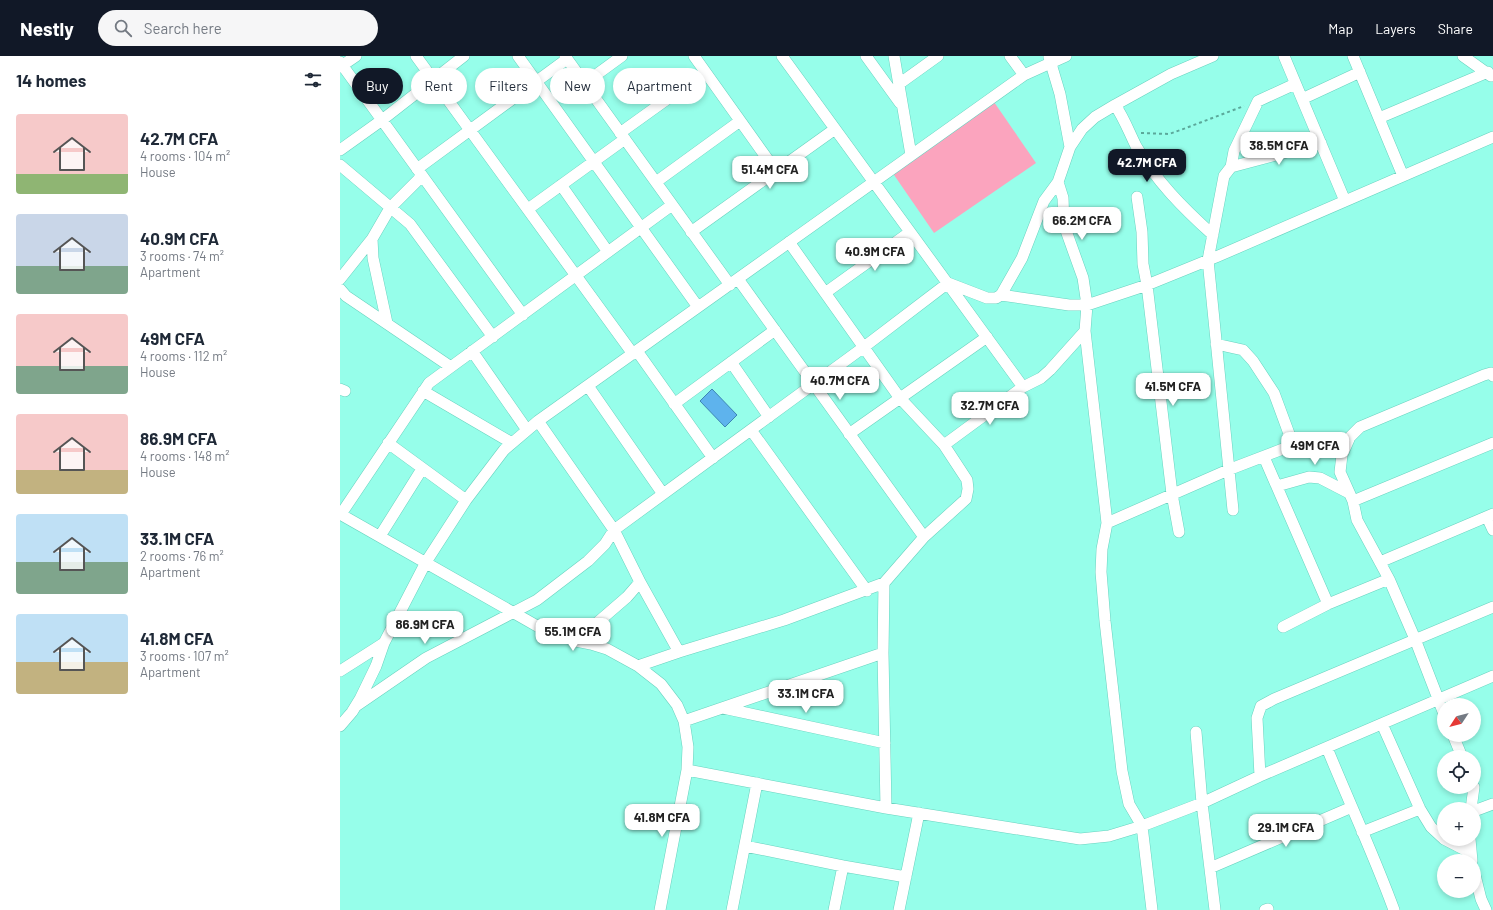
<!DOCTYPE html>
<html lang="en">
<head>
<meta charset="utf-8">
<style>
	body { margin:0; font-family:Barlow,sans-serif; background:#f6f6f7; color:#1f2937; height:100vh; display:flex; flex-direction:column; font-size:15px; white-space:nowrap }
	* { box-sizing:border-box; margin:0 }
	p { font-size:13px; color:#747a83 }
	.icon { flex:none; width:22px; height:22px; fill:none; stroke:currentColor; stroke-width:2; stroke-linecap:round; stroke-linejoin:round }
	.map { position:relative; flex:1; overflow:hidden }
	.sheet { display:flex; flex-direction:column; background:#fff; width:340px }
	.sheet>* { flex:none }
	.guide { position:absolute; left:12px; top:12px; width:380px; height:36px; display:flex; gap:8px }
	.needle { width:26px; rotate:234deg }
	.fabs { position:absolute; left:1097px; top:642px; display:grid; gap:8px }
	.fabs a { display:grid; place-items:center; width:44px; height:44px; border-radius:50%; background:#fff; box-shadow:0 2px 6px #0003; font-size:20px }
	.price { position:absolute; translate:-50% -34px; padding:0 9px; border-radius:8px; background:#fff; color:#222; font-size:13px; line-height:26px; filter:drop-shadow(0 1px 2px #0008) }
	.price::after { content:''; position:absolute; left:50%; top:24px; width:12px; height:9px; margin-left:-6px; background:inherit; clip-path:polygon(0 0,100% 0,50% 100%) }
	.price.on { background:#111827; color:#fff }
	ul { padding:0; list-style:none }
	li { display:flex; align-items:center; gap:12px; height:100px; padding:0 16px }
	li span { display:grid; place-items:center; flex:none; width:112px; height:80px; border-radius:4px; color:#555 }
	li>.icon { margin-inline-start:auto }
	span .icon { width:48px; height:48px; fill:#fffc; stroke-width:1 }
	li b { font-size:17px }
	h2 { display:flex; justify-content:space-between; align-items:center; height:48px; padding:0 16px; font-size:17px }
	.pill { padding:0 14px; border-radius:18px; background:#fff; box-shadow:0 2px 6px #0003; font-size:14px; line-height:36px }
	.pill.on { background:#111827; color:#fff }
	header { display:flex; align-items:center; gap:24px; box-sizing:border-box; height:56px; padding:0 20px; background:#111827; color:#fff }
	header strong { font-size:19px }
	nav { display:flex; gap:22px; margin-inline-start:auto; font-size:14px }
	.search { width:280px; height:36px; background:#f6f6f7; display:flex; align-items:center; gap:10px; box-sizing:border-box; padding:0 14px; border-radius:22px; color:#747a83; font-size:15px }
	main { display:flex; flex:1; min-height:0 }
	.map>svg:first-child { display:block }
</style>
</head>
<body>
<header>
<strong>Nestly</strong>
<div class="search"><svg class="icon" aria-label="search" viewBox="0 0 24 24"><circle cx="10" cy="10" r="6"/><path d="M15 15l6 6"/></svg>Search here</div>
<nav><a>Map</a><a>Layers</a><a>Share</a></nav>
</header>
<main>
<section class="sheet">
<h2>14 homes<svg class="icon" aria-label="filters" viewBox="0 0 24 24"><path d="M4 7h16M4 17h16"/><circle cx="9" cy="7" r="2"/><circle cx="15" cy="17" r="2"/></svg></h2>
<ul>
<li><span style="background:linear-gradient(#f6c9c9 75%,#8fb573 0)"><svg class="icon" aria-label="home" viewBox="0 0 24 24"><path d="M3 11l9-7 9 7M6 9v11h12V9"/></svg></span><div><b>42.7M CFA</b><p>4 rooms · 104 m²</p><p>House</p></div></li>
<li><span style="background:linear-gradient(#c9d6e8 65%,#7fa58c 0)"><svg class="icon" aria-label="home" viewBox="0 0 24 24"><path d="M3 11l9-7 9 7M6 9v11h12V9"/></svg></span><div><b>40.9M CFA</b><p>3 rooms · 74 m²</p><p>Apartment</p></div></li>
<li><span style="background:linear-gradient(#f6c9c9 65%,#7fa58c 0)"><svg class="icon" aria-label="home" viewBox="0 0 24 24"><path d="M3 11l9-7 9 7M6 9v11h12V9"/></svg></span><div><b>49M CFA</b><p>4 rooms · 112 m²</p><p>House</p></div></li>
<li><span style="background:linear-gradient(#f6c9c9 70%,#c2b280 0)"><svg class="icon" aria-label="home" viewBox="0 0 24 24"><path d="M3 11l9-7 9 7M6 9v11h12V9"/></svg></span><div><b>86.9M CFA</b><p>4 rooms · 148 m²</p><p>House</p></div></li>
<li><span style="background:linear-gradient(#bfe0f5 60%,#7fa58c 0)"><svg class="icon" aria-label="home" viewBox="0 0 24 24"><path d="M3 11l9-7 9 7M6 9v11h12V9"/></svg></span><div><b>33.1M CFA</b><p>2 rooms · 76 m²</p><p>Apartment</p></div></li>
<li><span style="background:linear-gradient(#bfe0f5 60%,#c2b280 0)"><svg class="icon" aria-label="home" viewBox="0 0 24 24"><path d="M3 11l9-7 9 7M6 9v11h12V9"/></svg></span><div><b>41.8M CFA</b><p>3 rooms · 107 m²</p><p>Apartment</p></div></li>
</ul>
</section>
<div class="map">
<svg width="1153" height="854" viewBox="0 0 1153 854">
	<rect width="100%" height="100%" fill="#96feea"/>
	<!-- green -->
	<path fill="#fba4be" d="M654 46 696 107 594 177 552 116Z"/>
	<!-- building -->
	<path fill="#5eb3ed" stroke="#3d85b4" d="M372 333 397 359 385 371 360 345Z"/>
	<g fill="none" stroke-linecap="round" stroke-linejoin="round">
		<defs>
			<path id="minor" d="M76 0 293 298
				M178 0 358 251
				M225 0 390 229
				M354 0 436 115
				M442 0 683 331
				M526 0 560 47
				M554 0 571 99
				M670 0 684 19
				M944 0 1005 145
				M1013 0 1063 120
				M1123 0 1151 20
				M709 1 720 38 730 91
				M0 6 183 259
				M0 11 16 0
				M245 27 282 0
				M559 28 598 0
				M962 43 1020 16
				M775 49C784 62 789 76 796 90 816 125 843 152 873 179
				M1039 62 1148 16
				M280 77 365 16
				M0 94 42 64 124 0
				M0 109 70 168 153 281
				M891 111 894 95 918 45 955 28
				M77 113 227 3
				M316 126 400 65
				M718 126 723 142 724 169 743 222 747 249 745 275 767 467 762 493 761 516 765 565 782 715 789 748 802 770 812 854
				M221 129 268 196
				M797 141 802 176 803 208 807 229 832 438 839 476
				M188 153 285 83
				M351 176 495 73
				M0 223 32 183
				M398 223 584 481
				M0 233 6 240 111 311
				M485 237 570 176
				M661 239 729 249H747L807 229 876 201 1153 81
				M47 267 33 202 32 183 50 152 82 120
				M132 295 187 374
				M297 295 373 402
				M391 306 429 361
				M248 330 323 438
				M0 333 5 335
				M83 335 172 387
				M334 348 435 274
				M198 365 274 474 300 526 287 541 236 585
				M411 374 527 535
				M509 378 647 281
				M48 387 126 444
				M604 389 683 331 701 322 710 314 745 275
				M924 401 988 548
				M937 430 969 421 980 422 1009 437
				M1013 445 1153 387
				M893 454 868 204 884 120 891 111 981 87
				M0 458 197 570 236 585 251 588 267 593 298 610 321 628 337 649 344 665 348 691 347 714 320 854
				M1 458 89 327 332 149
				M1147 461 1153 474
				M767 467 888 414 948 391 951 383 934 337 913 305 903 294 876 288
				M40 480 82 413
				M1040 506 1153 458
				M300 526 339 596
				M544 527 543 597 546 752
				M943 571 988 548 1049 523
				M298 610 339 596 444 564 544 527 584 481 626 443 628 433 627 424 604 389 559 341 449 186
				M0 615 44 587
				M16 650 86 602 197 544 248 505 265 488 274 474 524 291 608 227 647 242H656L661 239 682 202 704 145 718 126 730 91 742 73 755 61 775 49 831 18 873 0
				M383 652 545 687
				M1104 658 1075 583 1049 523 1017 464 1013 445 1000 416 1002 399 1010 381 1020 371 1144 319 1151 317 1153 320
				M344 665 543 597
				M1042 668 1080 753 1091 771 1104 783
				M0 670 12 656 20 643 36 610 44 587 86 506 126 444 164 394 198 365 684 19 726 0
				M856 676 862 747 875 854
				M1113 679 1122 701
				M987 692C1009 746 1034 799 1054 854
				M347 714 546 752 740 783 769 780 802 770 862 747 920 720 1153 620
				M920 720 917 662 921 650 934 643 1153 551
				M1131 753 1134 731
				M1134 755 1153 748
				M1022 776 1080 753
				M1104 783 1131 797
				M1130 783 1132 805
				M405 790 503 810 566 821
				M870 812 1012 751
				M1134 815 1141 843 1146 854
				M392 854 417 727
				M494 854 503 810
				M559 854 579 757
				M925 854 928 853"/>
		</defs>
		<!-- minor casing -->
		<use href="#minor" stroke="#69d2bf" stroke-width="12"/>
		<!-- path -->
		<path stroke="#5ba89a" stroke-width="2" stroke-dasharray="3 3" stroke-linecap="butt" d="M801 77 829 78 846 72 904 50"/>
		<!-- minor -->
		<use href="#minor" stroke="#fff" stroke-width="11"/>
	</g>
</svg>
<div class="fabs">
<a><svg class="needle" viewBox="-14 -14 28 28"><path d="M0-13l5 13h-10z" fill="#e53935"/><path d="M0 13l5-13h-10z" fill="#747a83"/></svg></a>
<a><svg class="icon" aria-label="locate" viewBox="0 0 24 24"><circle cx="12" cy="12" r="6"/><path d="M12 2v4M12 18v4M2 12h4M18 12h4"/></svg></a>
<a>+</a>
<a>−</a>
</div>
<b class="price" style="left:939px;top:110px">38.5M CFA</b>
<b class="price on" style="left:807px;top:127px">42.7M CFA</b>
<b class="price" style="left:430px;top:134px">51.4M CFA</b>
<b class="price" style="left:742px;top:185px">66.2M CFA</b>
<b class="price" style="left:535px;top:216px">40.9M CFA</b>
<b class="price" style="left:500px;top:345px">40.7M CFA</b>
<b class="price" style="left:833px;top:351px">41.5M CFA</b>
<b class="price" style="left:650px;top:370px">32.7M CFA</b>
<b class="price" style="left:975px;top:410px">49M CFA</b>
<b class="price" style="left:85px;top:589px">86.9M CFA</b>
<b class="price" style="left:233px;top:596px">55.1M CFA</b>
<b class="price" style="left:466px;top:658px">33.1M CFA</b>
<b class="price" style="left:322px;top:782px">41.8M CFA</b>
<b class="price" style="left:946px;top:792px">29.1M CFA</b>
<div class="guide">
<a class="pill on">Buy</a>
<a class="pill">Rent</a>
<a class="pill">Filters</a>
<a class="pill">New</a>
<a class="pill">Apartment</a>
</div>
</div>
</main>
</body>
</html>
